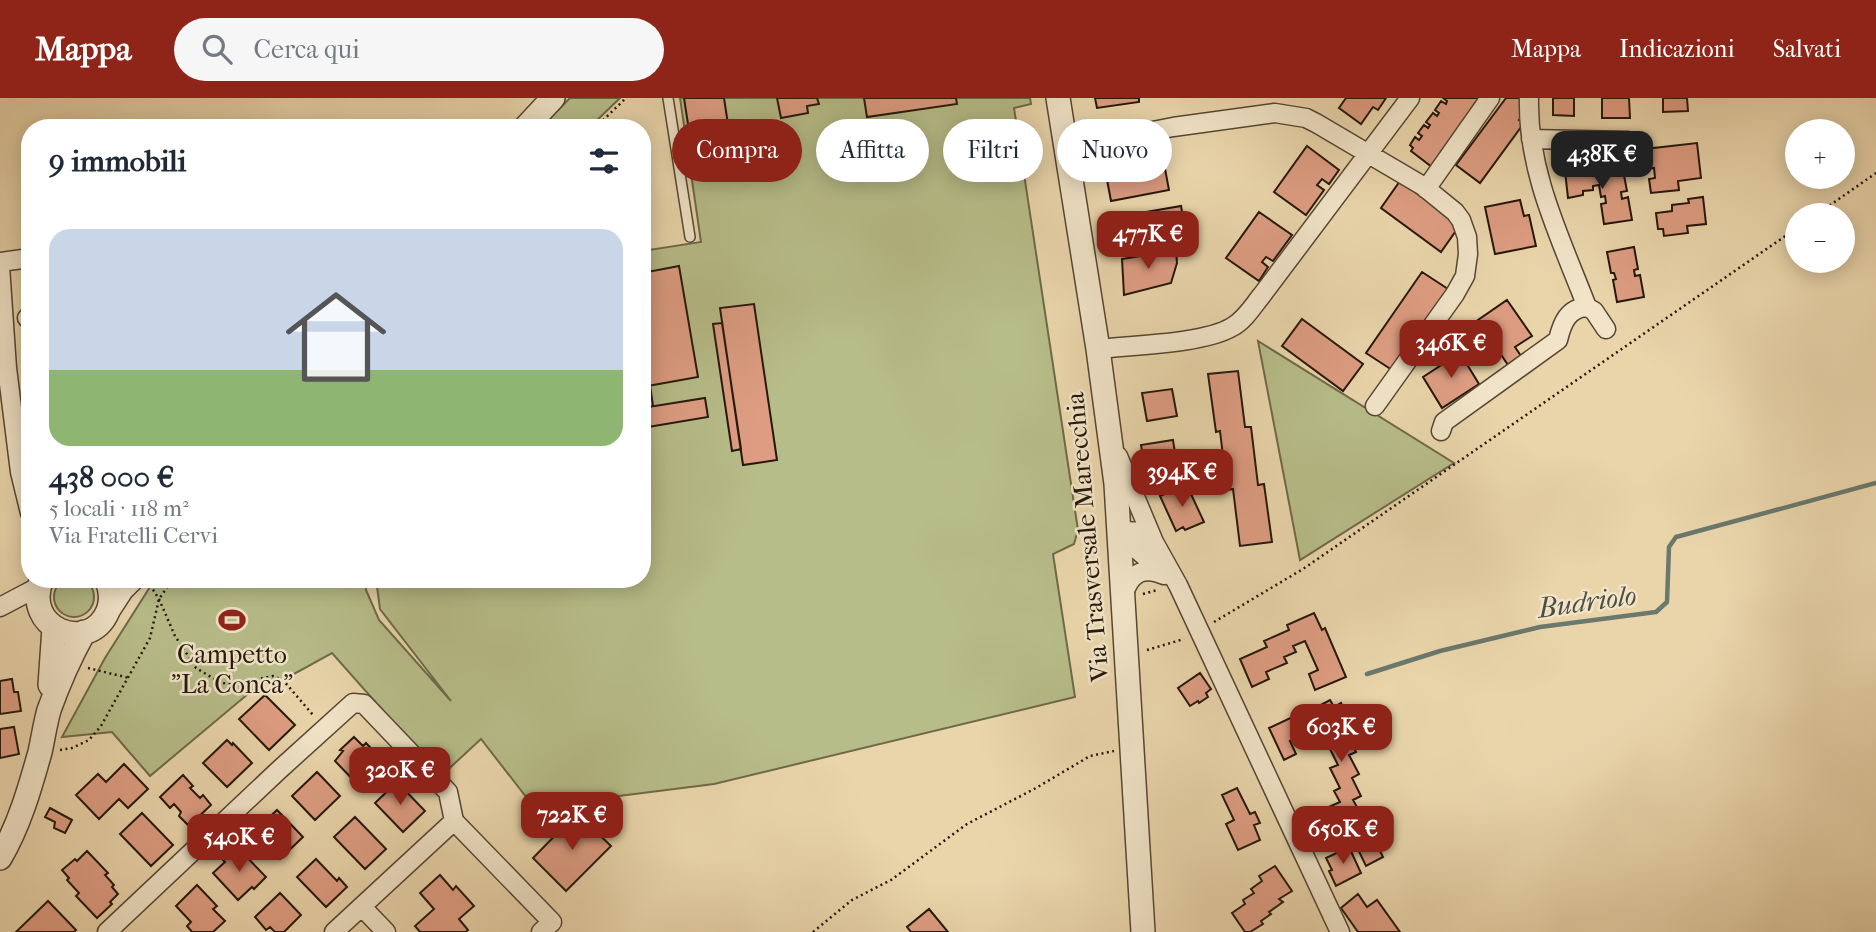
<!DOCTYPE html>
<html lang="it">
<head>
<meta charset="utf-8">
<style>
	body { margin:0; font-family:"IM FELL French Canon",serif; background:#f6f6f7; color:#1f2937; height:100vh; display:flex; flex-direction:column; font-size:26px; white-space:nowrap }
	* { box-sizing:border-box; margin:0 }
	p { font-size:23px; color:#747a83 }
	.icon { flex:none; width:38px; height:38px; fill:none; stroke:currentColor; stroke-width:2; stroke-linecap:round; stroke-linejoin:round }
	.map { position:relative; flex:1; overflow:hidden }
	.drawer { position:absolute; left:21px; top:21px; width:630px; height:469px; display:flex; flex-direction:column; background:#fff; border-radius:28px; box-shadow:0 4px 18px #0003 }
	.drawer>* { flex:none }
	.top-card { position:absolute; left:672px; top:21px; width:665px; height:63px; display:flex; gap:14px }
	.controls { position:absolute; left:1785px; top:21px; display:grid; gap:14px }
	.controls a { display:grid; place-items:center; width:70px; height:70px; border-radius:50%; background:#fff; box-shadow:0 4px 18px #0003; font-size:35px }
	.price { position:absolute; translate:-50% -60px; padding:0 16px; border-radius:14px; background:#8f2418; color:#fff; font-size:23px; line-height:46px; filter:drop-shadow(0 2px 4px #0008) }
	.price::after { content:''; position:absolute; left:50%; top:42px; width:21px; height:16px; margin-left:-10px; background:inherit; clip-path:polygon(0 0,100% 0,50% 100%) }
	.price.selected { background:#222; color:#fff }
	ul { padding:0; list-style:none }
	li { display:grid; align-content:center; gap:14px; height:371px; padding:0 28px }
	li span { display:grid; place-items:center; height:217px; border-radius:21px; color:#555 }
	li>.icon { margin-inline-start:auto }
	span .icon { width:126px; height:126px; fill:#fffc; stroke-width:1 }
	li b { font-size:30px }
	h2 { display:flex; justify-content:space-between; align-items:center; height:84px; padding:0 28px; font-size:30px }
	.chip { padding:0 24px; border-radius:32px; background:#fff; box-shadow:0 4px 18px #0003; font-size:24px; line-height:63px }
	.chip.selected { background:#8f2418; color:#fff }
	header { display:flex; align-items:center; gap:42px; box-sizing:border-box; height:98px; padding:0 35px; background:#8f2418; color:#fff }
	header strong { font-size:33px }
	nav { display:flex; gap:38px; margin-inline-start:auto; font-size:24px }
	.search { width:490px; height:63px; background:#f6f6f7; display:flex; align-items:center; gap:18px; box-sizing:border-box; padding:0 24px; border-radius:38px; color:#747a83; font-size:26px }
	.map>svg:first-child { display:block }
</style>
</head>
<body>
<header>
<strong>Mappa</strong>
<div class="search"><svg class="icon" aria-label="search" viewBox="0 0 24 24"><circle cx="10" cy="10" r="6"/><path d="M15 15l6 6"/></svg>Cerca qui</div>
<nav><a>Mappa</a><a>Indicazioni</a><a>Salvati</a></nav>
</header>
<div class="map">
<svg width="1876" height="834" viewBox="0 0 1876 834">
	<rect width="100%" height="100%" fill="#ead5ab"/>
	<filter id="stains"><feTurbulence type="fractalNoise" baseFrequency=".00286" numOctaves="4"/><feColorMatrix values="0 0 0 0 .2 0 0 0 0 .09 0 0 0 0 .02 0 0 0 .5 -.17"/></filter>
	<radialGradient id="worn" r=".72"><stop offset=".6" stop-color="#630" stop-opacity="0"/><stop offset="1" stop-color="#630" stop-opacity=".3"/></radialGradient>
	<!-- green -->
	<path fill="#b7bd89" stroke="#6e6a4a" stroke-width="2" d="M570 0H620L589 30H540Z
		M680 0H1030L1031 6 1014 10 1078 432 1074 446 1053 456 1075 599 714 686 587 702 544 722 481 641 441 678 332 555 283 582 261 585 150 678 112 634 62 639 105 560 155 481H366V492L379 522 451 603 380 511 376 481H642V153L701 144Z
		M1258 243 1454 365 1300 462Z
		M54 499a20 20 0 1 1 40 0a20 20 0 1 1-40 0Z"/>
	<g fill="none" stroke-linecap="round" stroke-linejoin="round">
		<!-- stream -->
		<path stroke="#6a786d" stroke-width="4.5" d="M1367 576 1440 553 1540 529 1656 514 1667 504 1669 449 1676 439 1876 385"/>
	</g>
	<!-- building -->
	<path fill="#de9d82" stroke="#25170c" stroke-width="2" d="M684 0H724L733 59 694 65Z
		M777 0H817L819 6 807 8 808 15 781 20Z
		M864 0H956L957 6 867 19Z
		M1095 0H1139V4L1097 10Z
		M1346 0H1386L1378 12 1373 9 1361 26 1339 10Z
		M1481 0 1432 69 1411 53 1413 50 1410 47 1415 39 1419 42 1422 38 1418 35 1424 27 1428 30 1430 27 1426 24 1433 15 1437 18 1439 15 1435 12 1441 3 1446 6 1447 3 1443 0Z
		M1506 0H1524V16L1519 22 1524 25 1480 85 1456 67Z
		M1553 0H1574V18L1553 17Z
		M1602 0H1629L1630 20H1602Z
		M1663 0H1687L1688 13 1663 14Z
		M1697 45 1701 80 1678 83 1679 92 1651 95 1649 81 1655 80 1654 70 1647 71 1645 51Z
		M1307 48 1339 72 1329 86 1322 81 1317 87 1324 92 1306 117 1274 94Z
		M1163 60 1169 92 1111 103 1105 71Z
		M1588 69 1589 74 1605 72 1606 75 1623 72 1627 93 1621 94 1622 101 1628 99 1632 122 1604 126 1601 106 1606 105 1605 98 1601 99 1599 87 1593 88V92L1583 93V97L1568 100 1565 73Z
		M1400 83 1460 127 1441 154 1381 110Z
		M1703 99 1706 126 1687 128 1688 135 1664 138 1663 131H1658L1656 115 1672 113V107L1689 105 1688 101Z
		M1520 102 1524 118 1529 117 1536 148 1495 156 1485 109Z
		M1181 108 1185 131 1158 136 1159 142 1123 149 1117 119Z
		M1259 114 1292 137 1273 163 1266 159 1262 164 1268 169 1259 183 1226 160Z
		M1634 149 1638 171 1634 172 1635 178 1640 177 1644 199 1617 204 1613 182 1616 181 1614 175H1611L1607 154Z
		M1176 152 1177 165 1171 185 1124 197 1122 161Z
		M679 168 698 279 642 289V175Z
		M1422 174 1448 191 1392 272 1366 255Z
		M1507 202 1532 238 1515 249 1521 258 1508 267 1478 222Z
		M754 206 777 362 743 367 720 210Z
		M1302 221 1363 266 1343 293 1282 248Z
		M722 225 741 351 732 353 713 226Z
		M1460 255 1479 286 1442 310 1423 279Z
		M1238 273 1245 329H1251L1258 387 1264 386 1272 444 1240 448 1233 391 1227 392 1220 333 1216 334 1208 276Z
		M650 287 653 308 642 310V289Z
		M1172 291 1177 318 1147 323 1142 295Z
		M705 300 708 319 642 330V310Z
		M1173 342 1177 368 1145 373 1141 347Z
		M1183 387 1187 395 1190 394 1204 424 1185 432 1183 429 1176 433 1160 398Z
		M1314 515 1322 532 1325 530 1346 579 1315 592 1309 576 1318 572 1305 543 1293 548 1296 554 1284 559 1287 565 1266 574 1269 581 1252 589 1240 561 1267 549 1264 543 1289 532 1287 527Z
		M1200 575 1211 591 1206 595 1208 599 1199 605 1198 603 1190 608 1178 590Z
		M12 581 14 594H18L21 613 0 616V583Z
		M265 597 295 627 269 652 239 621Z
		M1330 602 1334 609 1341 605 1353 631 1346 634 1356 654 1349 657 1359 676 1352 680 1361 698 1353 702 1357 709 1348 713 1352 721 1331 731 1322 712 1340 704 1334 693 1340 690 1330 670 1338 667 1329 649 1335 647 1317 609Z
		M1301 615 1310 634 1290 643 1296 656 1284 662 1269 630Z
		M14 629 19 656 0 660V631Z
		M354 639 363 648 366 645 385 665 360 689 335 663 343 653 340 652Z
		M227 642 232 647 233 645 252 665 227 689 203 665Z
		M124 666 148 691 128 710 119 701 99 721 76 697 98 676 106 684Z
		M317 674 340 698 315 722 292 698Z
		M183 677 193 688 190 690 200 700 203 697 211 707 189 728 179 718 181 714 174 706 170 710 160 699Z
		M397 684 425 713 403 734 375 705Z
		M1237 690 1250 716 1255 714 1260 725 1254 727 1260 742 1238 752 1226 726 1234 722 1222 697Z
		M50 710 72 722 65 735 54 730 55 724 45 719Z
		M277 712 303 739 280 761 254 734Z
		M142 715 173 747 151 768 120 736Z
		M577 715 611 748 566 793 533 760Z
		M355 719 386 751 365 771 334 739Z
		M1374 726 1380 738 1374 741 1383 759 1366 768 1351 737Z
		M236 748 266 779 254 791 252 789 238 802 213 775 225 764 223 762Z
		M1349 749 1361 775 1336 788 1329 773 1332 772 1326 760Z
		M87 753 108 775 105 777 114 787 112 789 118 796 110 804 112 806 97 820 76 798 79 795 67 782 69 780 62 772 75 761 77 763Z
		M316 761 337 783 339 780 347 789 326 809 297 779Z
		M1275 768 1292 793 1279 801 1283 804 1269 814 1271 816 1261 823 1263 826 1250 834H1245L1232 815 1245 806 1243 802 1254 795 1251 791 1262 783 1259 778Z
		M440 777 453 792 456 788 474 808 459 821 468 832 466 834H420L415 828 434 811 420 795Z
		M197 787 217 808 213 811 225 823 213 834H192L187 828 191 824 176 808Z
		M280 795 301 817 284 834H275L270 829 266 832 255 819Z
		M1358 796 1367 809 1377 802 1400 834H1358L1341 810Z
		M48 803 76 832 74 834H16Z
		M929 811 948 834H911L907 829Z"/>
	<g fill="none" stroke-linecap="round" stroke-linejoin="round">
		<defs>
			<path id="service" d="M668 0 690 139"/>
			<path id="minor" d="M1529 0C1527 74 1561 141 1587 209L1594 213 1606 231
				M1531 41 1628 43
				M1066 50 1173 29 1275 15 1306 20 1316 25 1423 88 1455 114 1461 122 1467 139 1468 156 1465 178 1455 196 1375 308
				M1426 91 1490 0
				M0 164 30 160
				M0 168 7 270 20 374 30 415
				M27 220 30 217
				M1098 251C1133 247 1203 246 1232 229 1245 222 1253 208 1262 197L1410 0
				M1441 333 1444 324 1558 242C1562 225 1568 210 1587 209
				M1118 358 1154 444 1178 487 1340 834
				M1154 444C1144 434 1134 432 1120 434 1133 451 1151 462 1165 477
				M1123 498C1130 475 1143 468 1164 477
				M0 509 38 489
				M454 723 552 824 541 834
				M362 809 386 834
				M107 834 279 672 353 605 364 606 448 694 454 723 334 834"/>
			<path id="tertiary" d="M1058 0 1098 251 1116 386 1143 834
				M525 30 553 0
				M42 481C21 530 89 558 108 513 112 502 111 491 106 481
				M109 511 122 491 132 481
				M50 587 54 530
				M0 760C19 728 30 690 40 654 43 641 45 626 49 612 59 584 69 561 84 534"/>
		</defs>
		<!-- service casing -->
		<use href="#service" stroke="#564634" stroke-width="12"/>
		<!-- minor casing -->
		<use href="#minor" stroke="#564634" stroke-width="21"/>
		<!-- tertiary casing -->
		<use href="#tertiary" stroke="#564634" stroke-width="26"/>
		<!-- path -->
		<path stroke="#25170c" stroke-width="2.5" stroke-dasharray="2 3.5" stroke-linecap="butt" d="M595 30 626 0
			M1816 117 1876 75
			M150 487 159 501 175 538 196 570 221 585 236 586 273 578 283 582 313 617
			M1143 496 1157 492
			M1214 524 1303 471 1797 130
			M1147 552 1184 541
			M88 570 129 580
			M60 652 72 650 89 642 101 628 150 540 159 501 173 481
			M813 834 852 802 891 782 967 726 1036 690 1090 658 1114 653"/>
		<!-- service -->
		<use href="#service" stroke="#f1e4c8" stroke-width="9"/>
		<!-- minor -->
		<use href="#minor" stroke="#f1e4c8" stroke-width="18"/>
		<!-- tertiary -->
		<use href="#tertiary" stroke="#f1e4c8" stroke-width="23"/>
	</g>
	<!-- icons -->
	<defs>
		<symbol id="stadium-bare" viewBox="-9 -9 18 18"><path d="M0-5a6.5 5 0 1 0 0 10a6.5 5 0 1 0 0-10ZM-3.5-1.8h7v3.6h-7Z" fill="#8f2418" stroke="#f1e4c8" stroke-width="2.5" paint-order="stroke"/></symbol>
	</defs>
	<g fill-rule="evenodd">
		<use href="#stadium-bare" x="213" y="503" width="38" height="38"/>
	</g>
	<g text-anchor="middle" stroke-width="5" stroke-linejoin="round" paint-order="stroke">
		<!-- street labels -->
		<g font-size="26" fill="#25170c" stroke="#f1e4c8">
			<text transform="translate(1087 439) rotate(-95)" y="9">Via Trasversale Marecchia</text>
		</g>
		<!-- poi labels -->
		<g font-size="26" fill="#25170c" stroke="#f1e4c8">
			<text x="232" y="565">Campetto<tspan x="232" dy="30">"La Conca"</tspan></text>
		</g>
		<!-- water labels -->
		<g font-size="28" font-style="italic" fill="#4d4f44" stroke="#f1e4c8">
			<text transform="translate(1587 503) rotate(-8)" y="10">Budriolo</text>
		</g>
	</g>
	<rect width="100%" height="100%" filter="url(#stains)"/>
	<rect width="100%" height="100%" fill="url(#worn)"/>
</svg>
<div class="controls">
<a>+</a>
<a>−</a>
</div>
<b class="price selected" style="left:1602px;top:93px">438K €</b>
<b class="price" style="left:1148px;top:173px">477K €</b>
<b class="price" style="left:1451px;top:282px">346K €</b>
<b class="price" style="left:1182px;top:411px">394K €</b>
<b class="price" style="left:1341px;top:666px">603K €</b>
<b class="price" style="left:400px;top:709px">320K €</b>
<b class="price" style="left:572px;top:754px">722K €</b>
<b class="price" style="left:1343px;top:768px">650K €</b>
<b class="price" style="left:239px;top:776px">540K €</b>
<div class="top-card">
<a class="chip selected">Compra</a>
<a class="chip">Affitta</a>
<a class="chip">Filtri</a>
<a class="chip">Nuovo</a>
</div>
<section class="drawer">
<h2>9 immobili<svg class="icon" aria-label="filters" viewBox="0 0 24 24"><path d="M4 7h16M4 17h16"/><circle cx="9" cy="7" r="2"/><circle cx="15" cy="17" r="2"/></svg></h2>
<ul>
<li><span style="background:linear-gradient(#c9d6e8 65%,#8fb573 0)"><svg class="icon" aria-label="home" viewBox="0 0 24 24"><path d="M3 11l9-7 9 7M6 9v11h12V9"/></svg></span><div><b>438 000 €</b><p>5 locali · 118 m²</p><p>Via Fratelli Cervi</p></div></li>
</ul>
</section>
</div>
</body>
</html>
